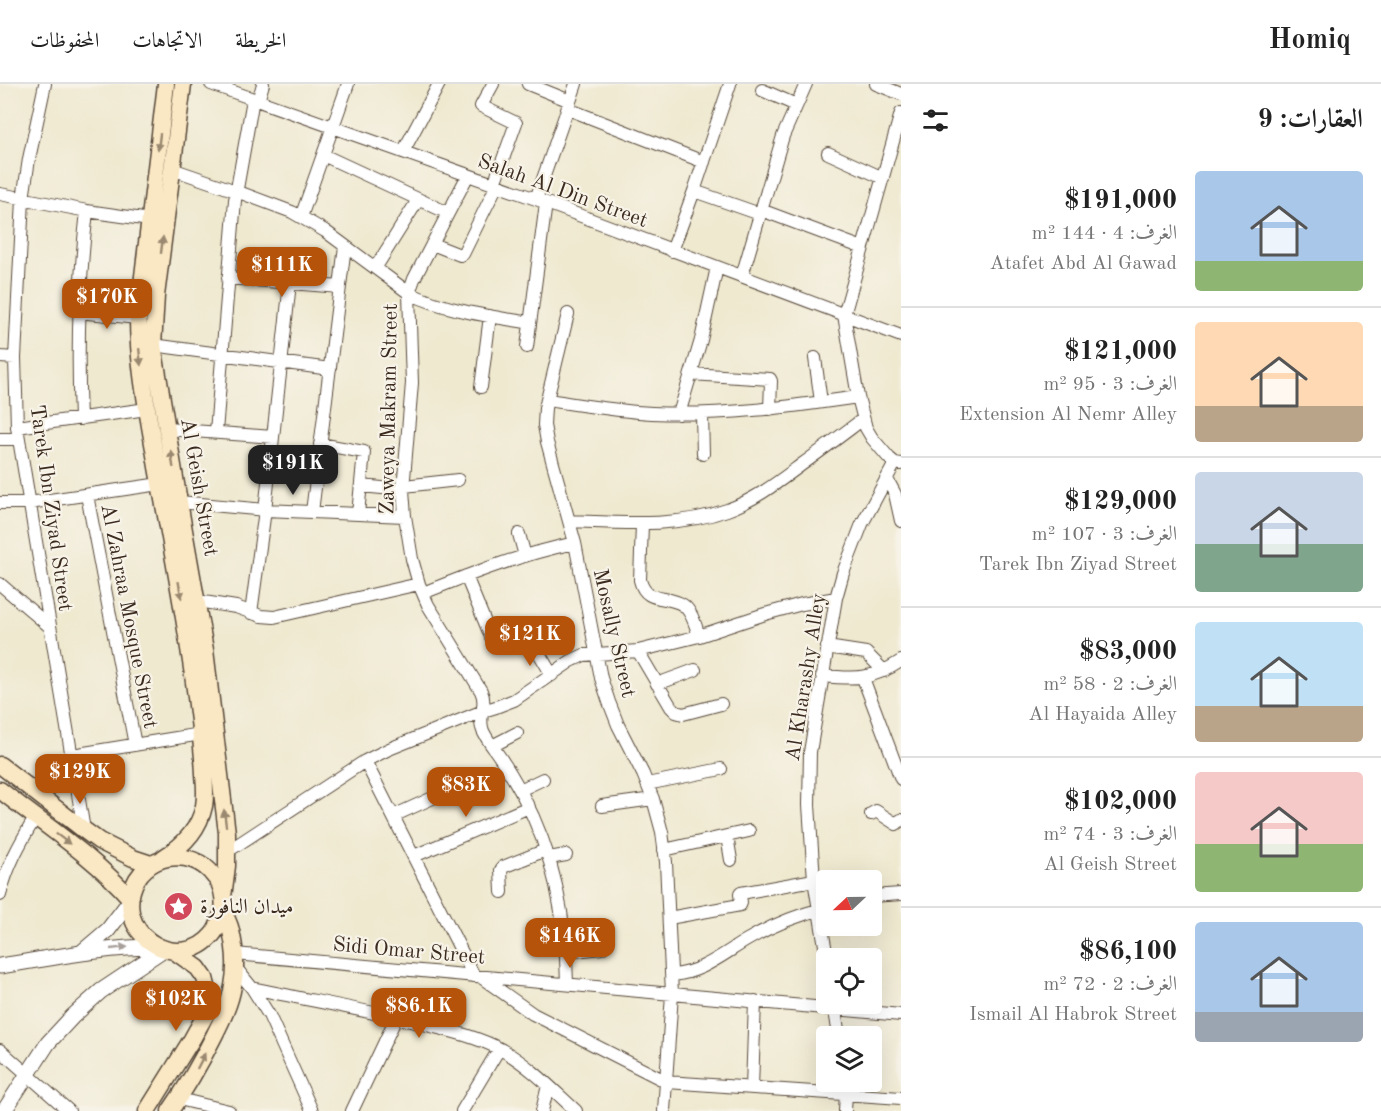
<!DOCTYPE html>
<html lang="ar">
<head>
<meta charset="utf-8">
<style>
	body { margin:0; font-family:"Old Standard TT",Amiri,serif; background:#f2f2f2; color:#222; direction:rtl; height:100vh; display:flex; flex-direction:column; font-size:22px; white-space:nowrap }
	* { box-sizing:border-box; margin:0 }
	p { font-size:20px; color:#767676 }
	.icon { flex:none; width:33px; height:33px; fill:none; stroke:currentColor; stroke-width:2; stroke-linecap:round; stroke-linejoin:round }
	.map { position:relative; flex:1; overflow:hidden; direction:ltr }
	.details { display:flex; flex-direction:column; background:#fff; width:480px }
	.details>* { flex:none }
	.needle { width:39px; rotate:248deg }
	.fabs { position:absolute; left:816px; top:786px; display:grid; gap:12px }
	.fabs a { display:grid; place-items:center; width:66px; height:66px; border-radius:6px; background:#fff; box-shadow:0 6px 24px #0002; font-size:30px }
	.price { position:absolute; translate:-50% -51px; padding:0 14px; border-radius:12px; background:#b45309; color:#fff; font-size:20px; line-height:39px; filter:drop-shadow(0 2px 3px #0008) }
	.price::after { content:''; position:absolute; left:50%; top:36px; width:18px; height:14px; margin-left:-9px; background:inherit; clip-path:polygon(0 0,100% 0,50% 100%) }
	.price.current { background:#222; color:#fff }
	ul { padding:0; list-style:none }
	li { display:flex; align-items:center; gap:18px; height:150px; padding:0 18px }
	li+li { border-top:2px solid #e0e0e0 }
	li span { display:grid; place-items:center; flex:none; width:168px; height:120px; border-radius:6px; color:#555 }
	li>.icon { margin-inline-start:auto }
	span .icon { width:72px; height:72px; fill:#fffc; stroke-width:1 }
	li b { font-size:26px }
	h2 { display:flex; justify-content:space-between; align-items:center; height:72px; padding:0 18px; font-size:26px }
	header { display:flex; align-items:center; gap:36px; box-sizing:border-box; height:84px; padding:0 30px; background:#fff; border-bottom:2px solid #e0e0e0 }
	header strong { font-size:28px }
	nav { display:flex; gap:33px; margin-inline-start:auto; font-size:21px }
	main { display:flex; flex:1; min-height:0 }
	.map>svg:first-child { display:block }
</style>
</head>
<body>
<header>
<strong>Homiq</strong>
<nav><a>الخريطة</a><a>الاتجاهات</a><a>المحفوظات</a></nav>
</header>
<main>
<section class="details">
<h2>العقارات: 9<svg class="icon" aria-label="filters" viewBox="0 0 24 24"><path d="M4 7h16M4 17h16"/><circle cx="9" cy="7" r="2"/><circle cx="15" cy="17" r="2"/></svg></h2>
<ul>
<li><span style="background:linear-gradient(#a9c7e8 75%,#8fb573 0)"><svg class="icon" aria-label="home" viewBox="0 0 24 24"><path d="M3 11l9-7 9 7M6 9v11h12V9"/></svg></span><div><b>$191,000</b><p>الغرف: 4 · 144 m²</p><p>Atafet Abd Al Gawad</p></div></li>
<li><span style="background:linear-gradient(#ffd9b3 70%,#b9a48a 0)"><svg class="icon" aria-label="home" viewBox="0 0 24 24"><path d="M3 11l9-7 9 7M6 9v11h12V9"/></svg></span><div><b>$121,000</b><p>الغرف: 3 · 95 m²</p><p>Extension Al Nemr Alley</p></div></li>
<li><span style="background:linear-gradient(#c9d6e8 60%,#7fa58c 0)"><svg class="icon" aria-label="home" viewBox="0 0 24 24"><path d="M3 11l9-7 9 7M6 9v11h12V9"/></svg></span><div><b>$129,000</b><p>الغرف: 3 · 107 m²</p><p>Tarek Ibn Ziyad Street</p></div></li>
<li><span style="background:linear-gradient(#bfe0f5 70%,#b9a48a 0)"><svg class="icon" aria-label="home" viewBox="0 0 24 24"><path d="M3 11l9-7 9 7M6 9v11h12V9"/></svg></span><div><b>$83,000</b><p>الغرف: 2 · 58 m²</p><p>Al Hayaida Alley</p></div></li>
<li><span style="background:linear-gradient(#f6c9c9 60%,#8fb573 0)"><svg class="icon" aria-label="home" viewBox="0 0 24 24"><path d="M3 11l9-7 9 7M6 9v11h12V9"/></svg></span><div><b>$102,000</b><p>الغرف: 3 · 74 m²</p><p>Al Geish Street</p></div></li>
<li><span style="background:linear-gradient(#a9c7e8 75%,#9aa5b1 0)"><svg class="icon" aria-label="home" viewBox="0 0 24 24"><path d="M3 11l9-7 9 7M6 9v11h12V9"/></svg></span><div><b>$86,100</b><p>الغرف: 2 · 72 m²</p><p>Ismail Al Habrok Street</p></div></li>
</ul>
</section>
<div class="map">
<svg width="901" height="1027" viewBox="0 0 901 1027">
	<rect width="100%" height="100%" fill="#f7f3e8"/>
	<filter id="ink" filterUnits="userSpaceOnUse"><feTurbulence type="fractalNoise" baseFrequency=".0167" numOctaves="2"/><feDisplacementMap in="SourceGraphic" scale="12" xChannelSelector="R" yChannelSelector="G"/><feConvolveMatrix kernelMatrix="1 2 1 2 8 2 1 2 1" color-interpolation-filters="sRGB"/></filter>
	<filter id="wash" filterUnits="userSpaceOnUse"><feTurbulence type="fractalNoise" baseFrequency=".008" numOctaves="4" result="noise"/><feDisplacementMap in="SourceGraphic" scale="24" xChannelSelector="R" yChannelSelector="G"/><feGaussianBlur stdDeviation="1.35" result="paint"/><feColorMatrix in="noise" values="0 0 0 0 0 0 0 0 0 0 0 0 0 0 0 0 0 1.4 0 .05"/><feComposite in="paint" operator="in"/></filter>
	<g filter="url(#wash)">
		<rect width="100%" height="100%" fill="#efe9d0"/>
	</g>
	<g filter="url(#ink)">
		<g fill="none" stroke-linecap="round" stroke-linejoin="round">
			<defs>
				<path id="minor" d="M45 0 29 75 23 115 15 274 17 343 84 746
					M211 0 536 115 901 252
					M493 0 481 22 516 39 494 100
					M528 0 570 17
					M876 0 901 10
					M762 6 796 21
					M258 17 263 0
					M568 25 704 78
					M901 29 844 231 858 313 866 344 872 354 889 374 895 379 901 380
					M403 68 439 0
					M828 69 883 94
					M323 71 448 129
					M172 85 236 107 292 128 325 147 409 209C447 227 489 232 530 239
					M468 91 414 195 409 209 412 299 403 406 405 432 412 475 419 500 428 521 481 607C488 622 477 633 483 647 488 658 497 668 503 678 510 688 516 699 522 710 554 770 566 832 567 900
					M694 107 760 130
					M0 110 87 127 150 136
					M536 115 576 0
					M761 126 863 164
					M301 133 348 0
					M432 160 460 171 463 170 497 101
					M672 167 694 107 730 0
					M376 183 418 116
					M742 192 783 52 806 0
					M228 194 340 203
					M78 228 138 234
					M568 230 545 324 544 341 547 358 575 459 601 594 609 618 618 641 643 690 653 715 662 748 666 778 672 910 664 1027
					M153 261 330 285
					M527 263 546 119
					M0 273 15 274
					M815 274 821 318
					M691 290 770 295 771 297 770 325
					M481 303 490 232
					M547 316C582 321 617 327 652 329 722 332 790 323 858 313
					M679 330 701 256 717 183
					M702 330 703 370
					M80 335C77 265 79 196 87 127
					M17 343 147 325
					M167 345 273 353
					M216 348 235 116 253 15
					M0 355H18
					M320 360 364 368 358 430
					M887 395 895 410 901 437
					M361 402 403 406
					M404 402 458 396
					M87 411 135 661
					M179 418 265 426 405 432
					M0 419H29L160 400
					M312 428 345 162
					M569 437C622 439 677 444 727 426 755 416 778 398 801 381 822 366 843 350 863 335
					M642 440 640 496C646 521 667 510 683 521 692 527 696 543 699 552
					M519 450 525 472
					M466 492 491 553
					M0 500 50 543
					M423 509C473 489 522 470 575 459
					M197 517 236 523 261 532 274 533 419 500
					M251 529 265 426 290 199
					M533 559 552 591
					M827 563 866 569 884 587
					M638 567 671 623 676 628 683 630 721 620
					M822 592C856 595 872 596 901 577
					M863 594 901 695
					M657 600 695 586
					M492 662 517 649
					M72 671 201 650
					M365 677 474 892
					M647 700 721 685
					M520 706 543 695
					M602 722 653 715
					M871 730 876 727 896 740 901 736
					M393 732 459 702
					M727 752 731 776
					M664 766 749 747
					M228 767 365 677 389 665 483 627 496 623 514 616 571 577 584 571 638 567 699 552 765 530 802 520 836 514
					M414 772 529 723
					M549 774 566 771
					M502 808 501 786 503 783 546 766
					M0 811C7 782 20 759 35 734
					M872 812 901 810
					M669 834 740 821 741 819 740 810 741 809 814 796
					M566 868 602 864
					M235 870 901 931
					M827 874 814 796 809 721 810 668 836 514 843 489 862 440 895 379
					M235 883 252 904 269 931 312 1027
					M672 891C701 889 723 870 747 856 772 841 798 831 825 824
					M481 893 533 930 667 998 901 1014
					M252 904C308 916 364 926 419 939 447 946 476 952 502 966 530 982 552 1005 576 1027
					M834 920 839 952
					M0 966 69 1027
					M845 998 846 1009 845 1027
					M752 1004 755 917
					M179 1015 229 1027
					M352 1027 396 934
					M462 1027 499 965
					M542 1027 548 1001"/>
				<path id="tertiary" d="M81 869 108 846 130 817
					M0 882C52 874 104 863 157 863
					M4 1027 48 959 73 932 101 907 164 865"/>
				<path id="secondary" d="M183 0 156 212 153 261 179 418 205 566 227 749V782L223 813
					M0 681 84 746 99 757 133 774 151 780
					M0 706C44 741 93 772 130 814
					M163 774C183 762 199 746 204 722 206 711 205 701 204 690 203 664 199 638 196 613 186 536 171 460 157 383 149 334 138 284 138 234L166 0
					M147 1027 192 955 206 930 209 918 208 906 205 894 198 884 174 867
					M170 1027C187 1003 201 978 214 952 222 936 230 920 233 902 237 882 235 862 230 843 228 837 225 832 224 826 223 822 224 817 223 812 222 805 219 797 214 792 191 761 142 770 132 807 119 855 181 889 213 850 219 843 221 834 223 825"/>
			</defs>
			<!-- minor casing -->
			<use href="#minor" stroke="#564739" stroke-width="14"/>
			<!-- tertiary casing -->
			<use href="#tertiary" stroke="#564739" stroke-width="17"/>
			<!-- secondary casing -->
			<use href="#secondary" stroke="#564739" stroke-width="19"/>
			<!-- minor -->
			<use href="#minor" stroke="#fff" stroke-width="12"/>
			<!-- tertiary -->
			<use href="#tertiary" stroke="#fff" stroke-width="15"/>
			<!-- secondary -->
			<use href="#secondary" stroke="#fae7c3" stroke-width="16"/>
		</g>
		<!-- one-way arrows -->
		<defs><path id="oneway-solid" d="M-6-.8H1V-3.2L6.5 0L1 3.2V.8H-6Z" transform="scale(1.5)"/></defs>
		<g fill="#9a8870">
			<use href="#oneway-solid" transform="translate(159 58) rotate(97)"/>
			<use href="#oneway-solid" transform="translate(162 161) rotate(-83)"/>
			<use href="#oneway-solid" transform="translate(140 273) rotate(84)"/>
			<use href="#oneway-solid" transform="translate(172 375) rotate(-99)"/>
			<use href="#oneway-solid" transform="translate(180 506) rotate(80)"/>
			<use href="#oneway-solid" transform="translate(225 734) rotate(-97)"/>
			<use href="#oneway-solid" transform="translate(63 755) rotate(37)"/>
			<use href="#oneway-solid" transform="translate(201 977) rotate(-63)"/>
		</g>
		<use fill="#a79f9a" href="#oneway-solid" transform="translate(119 864) rotate(-6)"/>
	</g>
	<!-- icons -->
	<defs>
		<symbol id="sight-disc" viewBox="-11 -11 22 22"><circle r="9.5" fill="#d1495b" stroke="#f7f3e8"/><path d="M0-6L1.8-2.2L6-1.7L2.9 1.2L3.7 5.4L0 3.3L-3.7 5.4L-2.9 1.2L-6-1.7L-1.8-2.2Z" fill="#fff"/></symbol>
	</defs>
	<g fill-rule="evenodd">
		<use href="#sight-disc" x="162" y="806" width="33" height="33"/>
	</g>
	<g text-anchor="middle" stroke-width="4.5" stroke-linejoin="round" paint-order="stroke">
		<!-- street labels -->
		<g font-size="21" fill="#3b2a1e" stroke="#f7f3e8">
			<text transform="translate(563 106) rotate(20)" y="7">Salah Al Din Street</text>
			<text transform="translate(388 325) rotate(-89)" y="7">Zaweya Makram Street</text>
			<text transform="translate(200 403) rotate(80)" y="7">Al Geish Street</text>
			<text transform="translate(52 424) rotate(82)" y="7">Tarek Ibn Ziyad Street</text>
			<text transform="translate(130 532) rotate(79)" y="7">Al Zahraa Mosque Street</text>
			<text transform="translate(615 549) rotate(77)" y="7">Mosally Street</text>
			<text transform="translate(805 593) rotate(-81)" y="7">Al Kharashy Alley</text>
			<text transform="translate(409 866) rotate(5)" y="7">Sidi Omar Street</text>
		</g>
		<!-- poi labels -->
		<g font-size="21" fill="#3b2a1e" stroke="#f7f3e8" text-anchor="start">
			<text x="200" y="829">ميدان النافورة</text>
		</g>
	</g>
</svg>
<div class="fabs">
<a><svg class="needle" viewBox="-14 -14 28 28"><path d="M0-13l5 13h-10z" fill="#e53935"/><path d="M0 13l5-13h-10z" fill="#767676"/></svg></a>
<a><svg class="icon" aria-label="locate" viewBox="0 0 24 24"><circle cx="12" cy="12" r="6"/><path d="M12 2v4M12 18v4M2 12h4M18 12h4"/></svg></a>
<a><svg class="icon" aria-label="layers" viewBox="0 0 24 24"><path d="M12 4l9 5-9 5-9-5zM3 14l9 5 9-5"/></svg></a>
</div>
<b class="price" style="left:282px;top:214px">$111K</b>
<b class="price" style="left:107px;top:246px">$170K</b>
<b class="price current" style="left:293px;top:412px">$191K</b>
<b class="price" style="left:530px;top:583px">$121K</b>
<b class="price" style="left:80px;top:721px">$129K</b>
<b class="price" style="left:466px;top:734px">$83K</b>
<b class="price" style="left:570px;top:885px">$146K</b>
<b class="price" style="left:176px;top:948px">$102K</b>
<b class="price" style="left:419px;top:955px">$86.1K</b>
</div>
</main>
</body>
</html>
